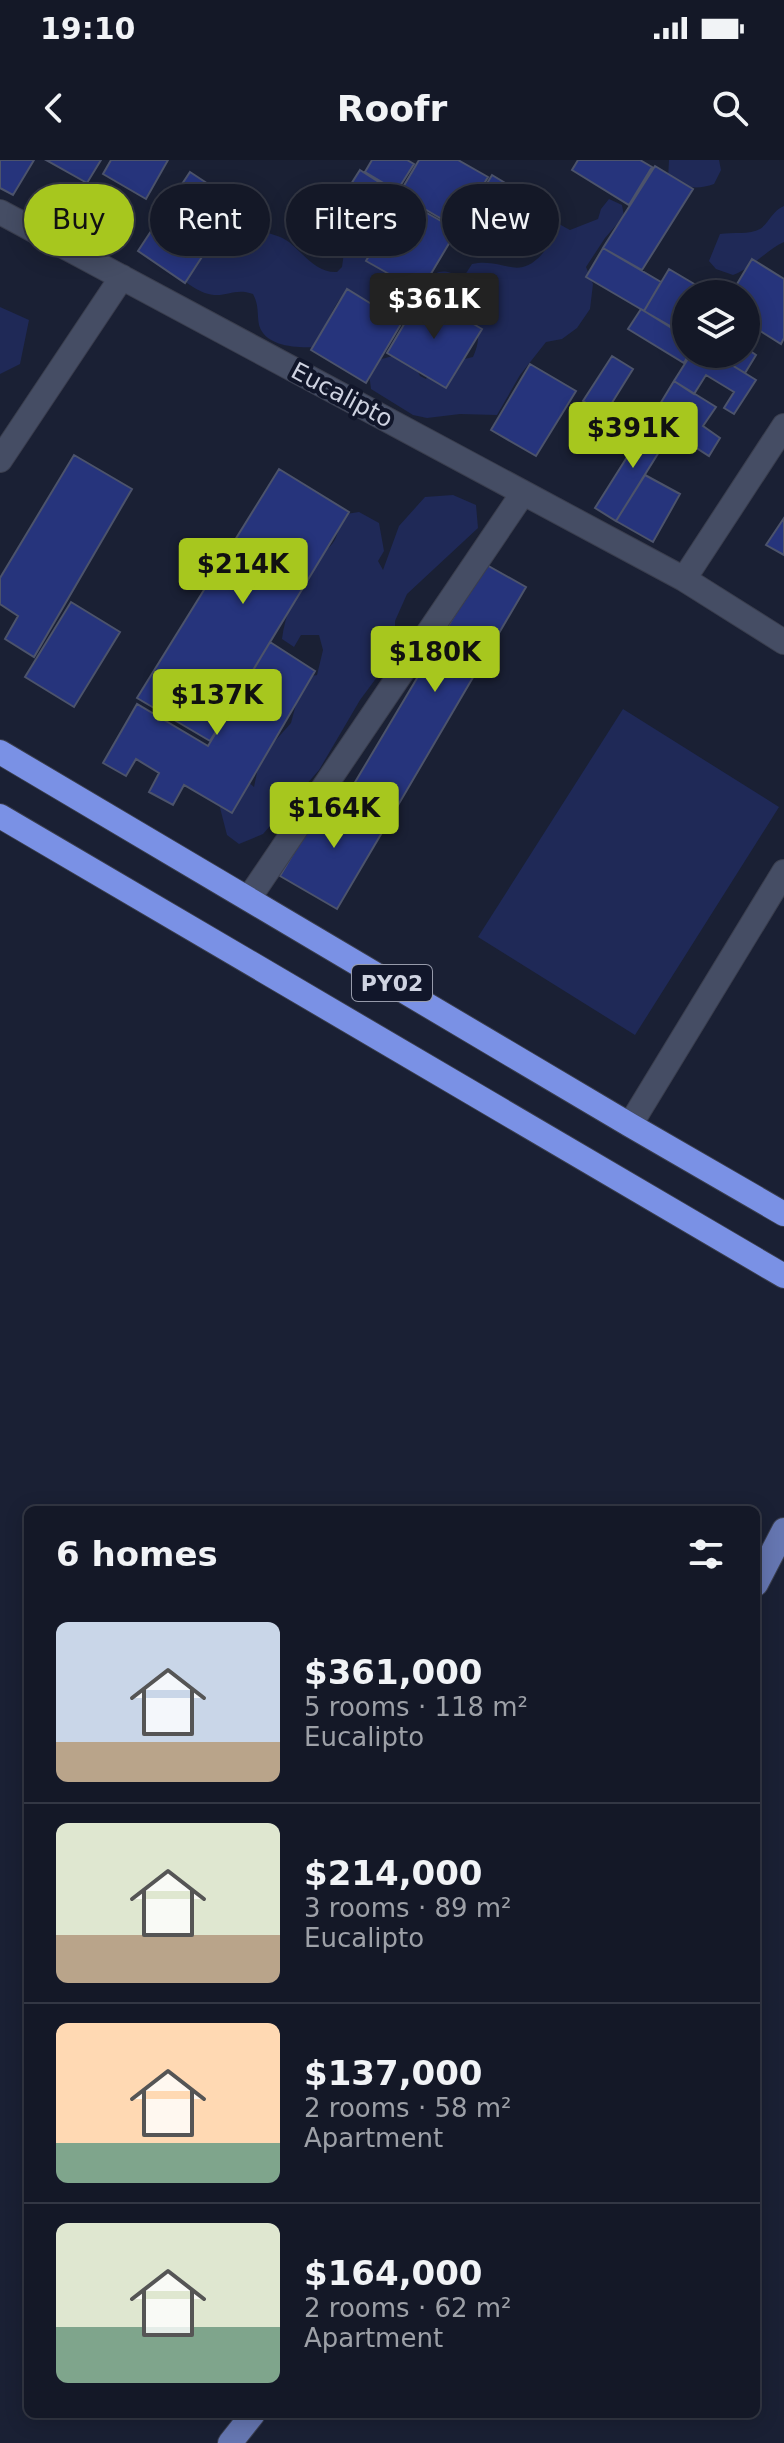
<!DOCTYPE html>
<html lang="en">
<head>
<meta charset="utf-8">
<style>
	body { margin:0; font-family:"DejaVu Sans",sans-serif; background:#212533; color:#f1f3f6; height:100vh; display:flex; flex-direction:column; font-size:30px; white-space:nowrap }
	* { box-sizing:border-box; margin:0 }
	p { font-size:26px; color:#9da0a7 }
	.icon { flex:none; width:44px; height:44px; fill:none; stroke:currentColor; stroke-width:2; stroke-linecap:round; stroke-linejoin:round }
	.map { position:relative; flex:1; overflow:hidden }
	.sheet { position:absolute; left:24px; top:1346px; width:736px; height:912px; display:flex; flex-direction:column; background:#141827; border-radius:12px; box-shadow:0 4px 20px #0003,0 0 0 2px #333744 }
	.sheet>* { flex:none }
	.hud { position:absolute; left:24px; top:24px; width:736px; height:72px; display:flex; gap:16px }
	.buttons { position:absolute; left:672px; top:120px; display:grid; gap:16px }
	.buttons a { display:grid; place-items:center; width:88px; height:88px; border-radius:50%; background:#141827; box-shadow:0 4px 20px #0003,0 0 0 2px #333744; font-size:40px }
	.price { position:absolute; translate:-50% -68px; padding:0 18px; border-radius:8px; background:#a7c71e; color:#111; font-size:26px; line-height:52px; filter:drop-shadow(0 2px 4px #0008) }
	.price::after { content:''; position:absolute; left:50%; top:48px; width:24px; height:18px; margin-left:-12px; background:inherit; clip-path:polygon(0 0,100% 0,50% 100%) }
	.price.on { background:#222; color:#fff }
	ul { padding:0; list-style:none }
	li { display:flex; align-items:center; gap:24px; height:200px; padding:0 32px }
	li+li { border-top:2px solid #333744 }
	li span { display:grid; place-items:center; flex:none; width:224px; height:160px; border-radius:12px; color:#555 }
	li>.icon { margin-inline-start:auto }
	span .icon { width:96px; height:96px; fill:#fffc; stroke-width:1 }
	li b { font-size:34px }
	h2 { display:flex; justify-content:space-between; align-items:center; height:96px; padding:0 32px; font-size:34px }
	.chip { padding:0 28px; border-radius:36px; background:#141827; box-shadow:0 4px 20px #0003,0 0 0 2px #333744; font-size:28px; line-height:72px }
	.chip.on { background:#a7c71e; color:#111 }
	.status { display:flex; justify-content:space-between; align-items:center; height:56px; padding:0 40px; background:#141827; direction:ltr }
	.status svg { height:22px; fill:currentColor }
	header { display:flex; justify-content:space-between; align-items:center; height:104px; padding:0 32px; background:#141827; font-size:36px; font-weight:600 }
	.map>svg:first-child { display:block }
</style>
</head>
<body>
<div class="status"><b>19:10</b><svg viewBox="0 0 49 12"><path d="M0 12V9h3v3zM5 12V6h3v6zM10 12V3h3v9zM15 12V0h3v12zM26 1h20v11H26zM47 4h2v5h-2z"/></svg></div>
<header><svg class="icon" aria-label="back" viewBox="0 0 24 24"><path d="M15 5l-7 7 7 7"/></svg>Roofr<svg class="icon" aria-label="search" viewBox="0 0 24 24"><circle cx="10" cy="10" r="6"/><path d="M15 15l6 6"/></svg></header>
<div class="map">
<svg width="784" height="2283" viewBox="0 0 784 2283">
	<rect width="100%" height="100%" fill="#1a2034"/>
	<!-- green -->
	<path fill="#1f2957" d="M669 0H719L721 10 714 24C698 30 683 28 668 19Z
		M609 39 622 45 624 56 605 78 586 107 593 124 590 149 577 168 562 179 546 182 520 215 497 255 460 254 427 258 413 255 371 229 369 213 378 200 400 194 416 208 420 216 426 219 434 206 473 197C479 183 480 175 474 161L452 149 425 140C424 125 432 106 451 113 456 114 459 117 463 118L472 104C506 97 519 125 547 88L539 75V66C551 56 558 64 570 70L598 59 601 49Z
		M784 46V82C766 90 753 108 733 115L716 109 709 101 720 74C732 72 750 75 760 69 770 62 772 51 784 46Z
		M237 56C246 59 251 66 259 70 269 74 280 75 289 82 305 95 316 113 337 112L342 107 345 85 354 70 373 71 399 120 403 134 391 151 380 152 343 135C330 150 326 169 315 187 298 188 265 187 259 165 257 153 259 145 253 134 227 125 222 148 187 123L186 101 196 90 224 81V63L227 57Z
		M0 147 29 160 20 204 0 214Z
		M453 335 476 345 478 368 407 434 395 461V504L380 513 360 540 319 610 263 674 239 684 227 675 218 640 239 614 254 627 260 598 291 563 303 518 317 515 323 490 319 475H301L294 487 282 479C285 454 296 430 310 408 327 383 338 391 340 355L359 352 379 363 384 391 378 401 383 410 399 366 425 337Z
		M623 549 779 647 635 875 478 777Z"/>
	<!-- building -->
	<path fill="#26347c" stroke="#4c536b" stroke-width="2" d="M0 0H34L13 35 0 28Z
		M46 0H101L87 23Z
		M111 0H168L146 39 103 14Z
		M372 0H407L414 4 397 31 365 12Z
		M419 0H458L488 17 457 68 399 34Z
		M578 0H640L652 7 629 45 572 10Z
		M655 6 693 29 642 110 603 88Z
		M360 10 399 35 369 82 338 63 333 70 325 65Z
		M190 12 237 43 185 123 138 91Z
		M492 15 547 48 529 78 474 45Z
		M402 39 457 70 366 223 311 190 347 129 386 153 405 123 366 101Z
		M603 88 661 122 644 151 586 117Z
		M752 99 784 119V178L781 184 746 162V134H731Z
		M669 109 711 134H686V175L644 151Z
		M422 134 482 169 446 228 387 193Z
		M641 149 686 177V194H689L684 203 628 169Z
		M746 188 756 195 745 213 714 194H746Z
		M691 194H714L756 220 734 254 724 248 734 232 706 215 694 234 674 221Z
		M612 196 633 209 605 254 583 241Z
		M530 204 576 231 536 296 491 270Z
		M674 221 716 247 703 266 720 278 709 296 651 259Z
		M651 259 672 271 616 361 595 348Z
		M74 295 132 329 34 497 5 479 18 456 0 444V418Z
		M279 309 349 352 210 581 137 538Z
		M645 315 680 334 653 382 616 361Z
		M784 358V395L766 385Z
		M485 404 526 427 387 664 345 639Z
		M71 442 120 472 74 547 25 517Z
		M270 482 315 511 232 653 184 625 173 645 149 632 159 613 136 599 126 616 103 603 137 544 208 586Z
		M330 631 387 664 337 749 280 716Z"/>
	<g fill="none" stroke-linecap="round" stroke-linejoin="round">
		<defs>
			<path id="minor" d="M0 52 684 419 784 482
				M0 300 122 117
				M684 419 784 266
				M249 738 523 333
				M630 965 784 712"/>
			<path id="major" d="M756 1424 784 1370
				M230 2283 253 2254"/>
			<path id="highway" d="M0 592 630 965 784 1054
				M0 656 784 1116"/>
		</defs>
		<!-- minor casing -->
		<use href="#minor" stroke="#3a3e4e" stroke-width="26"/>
		<!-- major casing -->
		<use href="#major" stroke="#3a3e4e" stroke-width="26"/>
		<!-- highway casing -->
		<use href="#highway" stroke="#3a3e4e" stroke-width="26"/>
		<!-- minor -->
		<use href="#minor" stroke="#454d64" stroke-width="24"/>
		<!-- major -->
		<use href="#major" stroke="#6576b1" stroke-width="24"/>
		<!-- highway -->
		<use href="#highway" stroke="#7a91e5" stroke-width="24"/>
	</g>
	<g text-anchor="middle" stroke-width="8" stroke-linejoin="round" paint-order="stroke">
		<!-- shield labels -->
		<rect fill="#11162a" stroke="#969aaa" stroke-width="2" x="352" y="805" width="80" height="36" rx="6"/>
		<g font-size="22" font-weight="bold" fill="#cfd3e1">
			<text x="392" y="831">PY02</text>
		</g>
		<!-- street labels -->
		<g font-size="24" fill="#cfd3e1" stroke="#11162a">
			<text transform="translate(342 235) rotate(28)" y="8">Eucalipto</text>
		</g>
	</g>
</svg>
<div class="buttons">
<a><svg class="icon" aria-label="layers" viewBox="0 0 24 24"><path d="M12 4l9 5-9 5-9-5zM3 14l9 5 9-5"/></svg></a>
</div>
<b class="price on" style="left:434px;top:181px">$361K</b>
<b class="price" style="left:633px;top:310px">$391K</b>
<b class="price" style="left:243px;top:446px">$214K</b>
<b class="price" style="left:435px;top:534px">$180K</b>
<b class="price" style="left:217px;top:577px">$137K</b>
<b class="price" style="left:334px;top:690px">$164K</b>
<div class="hud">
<a class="chip on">Buy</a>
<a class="chip">Rent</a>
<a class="chip">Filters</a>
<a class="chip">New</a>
</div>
<section class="sheet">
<h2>6 homes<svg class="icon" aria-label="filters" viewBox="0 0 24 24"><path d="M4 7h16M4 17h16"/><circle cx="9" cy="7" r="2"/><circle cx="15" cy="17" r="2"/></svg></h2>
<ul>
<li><span style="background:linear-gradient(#c9d6e8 75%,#b9a48a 0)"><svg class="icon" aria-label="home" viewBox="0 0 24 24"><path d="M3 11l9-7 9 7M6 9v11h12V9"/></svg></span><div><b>$361,000</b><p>5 rooms · 118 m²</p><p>Eucalipto</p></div></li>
<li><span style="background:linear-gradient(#dfe7d0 70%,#b9a48a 0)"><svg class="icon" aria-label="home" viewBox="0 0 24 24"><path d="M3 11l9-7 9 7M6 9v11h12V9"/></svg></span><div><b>$214,000</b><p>3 rooms · 89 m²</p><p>Eucalipto</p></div></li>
<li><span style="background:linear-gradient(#ffd9b3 75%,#7fa58c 0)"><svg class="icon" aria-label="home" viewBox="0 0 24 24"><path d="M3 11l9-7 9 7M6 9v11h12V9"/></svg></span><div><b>$137,000</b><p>2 rooms · 58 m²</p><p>Apartment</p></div></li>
<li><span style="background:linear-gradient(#dfe7d0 65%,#7fa58c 0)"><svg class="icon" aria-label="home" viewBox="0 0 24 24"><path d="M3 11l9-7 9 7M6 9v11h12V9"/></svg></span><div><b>$164,000</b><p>2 rooms · 62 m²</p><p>Apartment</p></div></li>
</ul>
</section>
</div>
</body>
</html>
